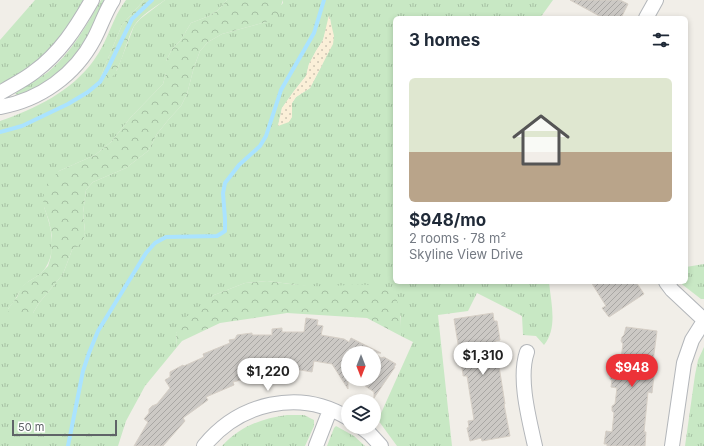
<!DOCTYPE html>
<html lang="en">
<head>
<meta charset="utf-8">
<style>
	body { margin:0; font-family:Inter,sans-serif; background:#f6f6f7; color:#1f2937; height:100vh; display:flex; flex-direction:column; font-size:15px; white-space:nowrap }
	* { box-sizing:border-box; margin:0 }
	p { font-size:13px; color:#747a83 }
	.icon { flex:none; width:22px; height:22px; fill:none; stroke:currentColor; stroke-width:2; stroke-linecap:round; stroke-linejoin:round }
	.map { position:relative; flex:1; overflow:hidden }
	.side { position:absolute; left:393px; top:16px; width:295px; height:268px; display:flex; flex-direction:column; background:#fff; border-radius:6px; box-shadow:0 2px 6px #0003 }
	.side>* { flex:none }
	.needle { width:26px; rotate:180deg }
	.tools { position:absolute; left:341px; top:346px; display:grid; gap:8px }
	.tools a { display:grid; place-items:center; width:40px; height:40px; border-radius:50%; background:#fff; box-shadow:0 2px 6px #0003; font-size:20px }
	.scale { position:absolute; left:12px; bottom:10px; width:105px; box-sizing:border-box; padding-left:4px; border:2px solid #5f6468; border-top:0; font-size:11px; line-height:14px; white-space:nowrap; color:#5f6468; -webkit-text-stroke:3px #fff; paint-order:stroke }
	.price { position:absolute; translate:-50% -34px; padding:0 9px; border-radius:14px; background:#fff; color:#222; font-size:13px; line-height:26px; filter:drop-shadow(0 1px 2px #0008) }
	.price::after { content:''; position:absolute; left:50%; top:24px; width:12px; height:9px; margin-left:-6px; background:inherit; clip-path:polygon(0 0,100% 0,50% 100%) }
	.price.active { background:#ec3238; color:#fff }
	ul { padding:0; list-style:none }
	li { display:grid; align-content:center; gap:8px; height:212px; padding:0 16px }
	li+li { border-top:1px solid #e0e1e3 }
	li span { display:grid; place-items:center; height:124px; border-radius:6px; color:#555 }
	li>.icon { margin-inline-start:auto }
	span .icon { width:72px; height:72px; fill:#fffc; stroke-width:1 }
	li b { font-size:17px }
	h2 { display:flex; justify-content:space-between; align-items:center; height:48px; padding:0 16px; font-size:17px }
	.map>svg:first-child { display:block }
</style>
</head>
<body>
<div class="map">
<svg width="704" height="446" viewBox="0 0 704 446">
	<defs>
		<pattern id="grass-tufts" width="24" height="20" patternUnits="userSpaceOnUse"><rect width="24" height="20" fill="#c8e8c4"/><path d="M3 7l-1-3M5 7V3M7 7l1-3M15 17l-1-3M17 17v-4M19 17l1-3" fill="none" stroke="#a6c0a3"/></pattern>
		<pattern id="forest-crowns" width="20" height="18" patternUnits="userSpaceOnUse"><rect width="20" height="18" fill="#c8e8c4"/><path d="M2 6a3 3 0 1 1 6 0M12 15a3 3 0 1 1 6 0" fill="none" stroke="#a6c0a3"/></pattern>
		<pattern id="sand-dots" width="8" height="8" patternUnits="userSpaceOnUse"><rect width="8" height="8" fill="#fbefd8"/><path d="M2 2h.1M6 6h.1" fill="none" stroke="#cec5b3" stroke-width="1.8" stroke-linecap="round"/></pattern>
		<pattern id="building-hatch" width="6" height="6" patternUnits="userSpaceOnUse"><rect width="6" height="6" fill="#ccc9c5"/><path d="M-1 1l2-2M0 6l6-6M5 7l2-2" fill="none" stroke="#a9a7a4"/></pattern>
	</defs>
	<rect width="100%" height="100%" fill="#f1eee8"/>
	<!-- grass -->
	<path fill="url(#grass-tufts)" fill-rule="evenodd" d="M35 0H85C71 22 58 45 38 62 26 71 13 77 0 84V40Z
		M101 0H105C99 13 94 27 87 39 71 66 48 82 21 96L15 94C24 84 38 80 48 72 72 52 86 26 101 0Z
		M126 0H144L122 25 104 68 100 80 117 70 134 26 140 19 165 0H227L218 10 209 16 191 23 180 41 172 49 166 61V73L163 84 131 117 111 142 95 155 59 171 44 207C52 228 59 258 39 275 33 279 26 282 22 288 20 290 19 293 17 296 15 301 11 305 8 309L33 313 39 303 63 274 72 250 83 241 85 231 83 213 86 190 93 182 126 168 148 151 157 134 169 119 181 106 187 94 194 67 200 51 208 42 222 34 266 22 283 3V0H553L540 18H395V282H549C551 303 558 328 544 345L536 336 523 335 522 316 477 293 468 311 438 315 452 446H397L378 420 413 342 401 336V316L329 287H314L267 281 245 283 214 295 201 307 176 333 177 347 145 386 126 421 118 446H0V121C35 109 72 91 94 60 108 41 112 18 126 0ZM330 17 331 26 322 65 310 88 296 97 292 103V117L278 126 282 108 294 91 306 76 309 64 316 51 323 40Z
		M704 264V299H701L679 282H686V267Z
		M704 347V446H685L695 375 698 360Z
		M287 415H304L314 420V426L305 446H222C241 426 260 419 287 415Z
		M336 426 354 436 365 446H327L334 428Z"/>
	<!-- forest -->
	<path fill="url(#forest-crowns)" d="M144 0H165C155 7 141 15 134 26 125 42 120 78 103 85L100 80 104 68 122 25Z
		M227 0H283L278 14 266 22 222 34 208 42 200 51 194 67 187 94 181 106 169 119 157 134 148 151 126 168 93 182 86 190 83 213 85 232 83 242 72 250 63 274 39 303 33 313 24 317H13L8 314V309L17 297 21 288 26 283 39 275 48 266 51 256 52 236 49 221 44 207 43 198 47 184 59 171 95 155 111 142 131 117 163 84 166 73V61L172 49 180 41 191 23 209 16 218 10Z
		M267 281C282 283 298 285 313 286 333 288 375 279 391 292 402 302 401 322 401 336L367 318 287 313 220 323 182 341 177 347 176 333 185 318 214 295 245 283Z"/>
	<!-- sand -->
	<path fill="url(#sand-dots)" d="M329 15 334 36 333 44 310 88 296 97 292 103V117L289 122 278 126 282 108 294 91 306 76 309 64 316 51 323 40Z"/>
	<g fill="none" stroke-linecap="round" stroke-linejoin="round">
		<!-- stream -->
		<path stroke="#aae3ff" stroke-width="4" d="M0 132 22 126 68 104 88 92 100 82 108 68 132 19 152 0
			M68 446 83 371 89 353 98 331 146 253 155 243 166 237 217 236 225 231V219L223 193 225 183 239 165 260 146 266 136 281 90 314 33 324 0"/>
	</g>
	<!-- building -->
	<path fill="url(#building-hatch)" stroke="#d6cfc6" d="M570 0H620L628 4 621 18H603Z
		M591 282H636L644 294 609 317 602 308 606 306Z
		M493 313 494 321H497L500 340 495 341 505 404H504L510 436 482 441 481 438 470 441 467 428 469 427 468 421 474 420 467 376H463V374L454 319Z
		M306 318 318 320 317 325 323 326 321 335 344 339 349 342 351 338 381 353H375L381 358 384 357 396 364 394 367H395L374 398V392L355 379H374V353H348V389L332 364 314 361 312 372 289 368V372H260L261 375 233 382 234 385 206 397 208 400 183 418 185 421 163 446H134L148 422 144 419 149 413V409L152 406 157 404 170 388 165 380 170 377V372L183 365 184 366 204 357 203 354 230 343 229 340 235 339 237 335 252 333V335H272V329L282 328V332H304Z
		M626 327 657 331 652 369H655L653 384 652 393 648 392 644 432H646L645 446H607V444H604L606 431 612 432 614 413 612 411V406L615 404 617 388 611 387 612 380 610 379 612 364 620 365 623 344 621 341 622 337 624 335Z"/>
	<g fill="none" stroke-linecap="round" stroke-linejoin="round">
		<defs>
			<path id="street" d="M646 18 656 0
				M0 93C11 86 24 80 34 72 60 53 76 28 92 0
				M0 107C40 100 75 75 94 39 101 26 105 12 113 0
				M666 282 672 290 704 320
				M527 352C518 378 529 419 535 446
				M361 427 370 434 381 446
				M204 446C239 403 299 388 348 418
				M316 446 330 410
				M672 446 684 363 692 340 704 321"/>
		</defs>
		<!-- street casing -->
		<use href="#street" stroke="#b3b6ba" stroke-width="16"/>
		<!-- street -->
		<use href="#street" stroke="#fff" stroke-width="14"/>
	</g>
</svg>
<div class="tools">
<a><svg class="needle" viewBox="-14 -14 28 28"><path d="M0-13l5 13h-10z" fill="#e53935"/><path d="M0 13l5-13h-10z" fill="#747a83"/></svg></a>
<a><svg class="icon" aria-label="layers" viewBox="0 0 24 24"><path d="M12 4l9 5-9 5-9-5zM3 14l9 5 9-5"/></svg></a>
</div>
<div class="scale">50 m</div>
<b class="price" style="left:483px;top:376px">$1,310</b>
<b class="price active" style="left:632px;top:388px">$948</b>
<b class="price" style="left:268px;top:392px">$1,220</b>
<section class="side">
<h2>3 homes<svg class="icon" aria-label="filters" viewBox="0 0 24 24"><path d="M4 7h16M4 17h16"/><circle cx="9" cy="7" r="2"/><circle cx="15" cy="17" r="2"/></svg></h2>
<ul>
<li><span style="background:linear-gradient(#dfe7d0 60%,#b9a48a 0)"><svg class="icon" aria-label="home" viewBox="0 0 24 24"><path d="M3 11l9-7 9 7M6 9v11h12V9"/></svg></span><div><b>$948/mo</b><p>2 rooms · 78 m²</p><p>Skyline View Drive</p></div></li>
</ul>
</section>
</div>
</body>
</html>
